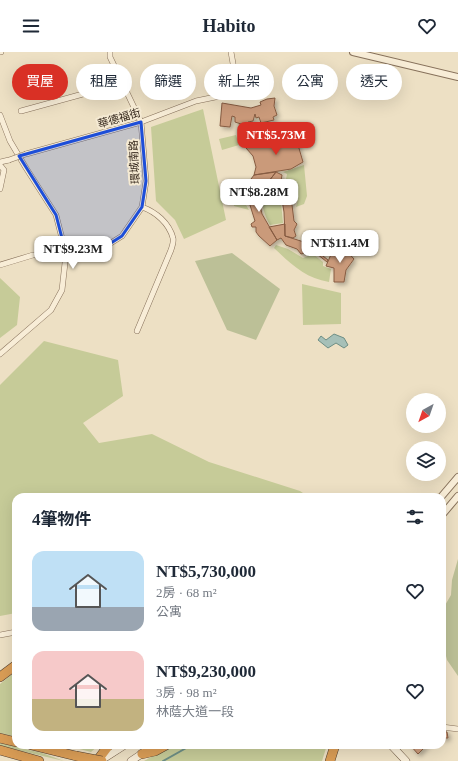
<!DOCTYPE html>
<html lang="zh-TW">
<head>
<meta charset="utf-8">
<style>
	body { margin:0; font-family:"Times New Roman","Noto Sans TC",serif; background:#f6f6f7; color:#1f2937; height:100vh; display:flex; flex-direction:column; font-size:15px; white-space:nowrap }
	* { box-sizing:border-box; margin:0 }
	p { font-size:13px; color:#747a83 }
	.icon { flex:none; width:22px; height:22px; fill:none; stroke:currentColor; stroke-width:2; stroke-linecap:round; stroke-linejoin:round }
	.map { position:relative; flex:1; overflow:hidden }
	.sheet { position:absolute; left:12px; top:441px; width:434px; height:256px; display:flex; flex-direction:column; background:#fff; border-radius:12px; box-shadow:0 4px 16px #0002 }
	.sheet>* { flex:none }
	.banner { position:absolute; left:12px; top:12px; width:434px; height:36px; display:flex; gap:8px }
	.needle { width:26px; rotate:220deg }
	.buttons { position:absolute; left:406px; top:341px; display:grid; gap:8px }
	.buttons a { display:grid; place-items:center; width:40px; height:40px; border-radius:50%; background:#fff; box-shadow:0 4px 16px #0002; font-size:20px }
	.price { position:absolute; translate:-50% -34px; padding:0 9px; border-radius:8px; background:#fff; color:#222; font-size:13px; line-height:26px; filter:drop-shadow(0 1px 2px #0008) }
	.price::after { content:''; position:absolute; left:50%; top:24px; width:12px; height:9px; margin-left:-6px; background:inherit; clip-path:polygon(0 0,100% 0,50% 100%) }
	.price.current { background:#d93025; color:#fff }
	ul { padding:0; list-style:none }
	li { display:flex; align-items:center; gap:12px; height:100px; padding:0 20px }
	li span { display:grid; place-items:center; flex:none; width:112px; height:80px; border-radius:12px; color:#555 }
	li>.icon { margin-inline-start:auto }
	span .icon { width:48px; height:48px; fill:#fffc; stroke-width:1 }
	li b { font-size:17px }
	h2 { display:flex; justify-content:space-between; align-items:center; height:48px; padding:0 20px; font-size:17px }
	.pill { padding:0 14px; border-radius:18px; background:#fff; box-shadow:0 4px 16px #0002; font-size:14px; line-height:36px }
	.pill.current { background:#d93025; color:#fff }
	header { display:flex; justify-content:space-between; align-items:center; height:52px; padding:0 20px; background:#fff; font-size:18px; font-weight:700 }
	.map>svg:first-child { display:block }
</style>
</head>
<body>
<header><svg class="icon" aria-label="menu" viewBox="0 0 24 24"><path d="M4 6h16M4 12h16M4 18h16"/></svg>Habito<svg class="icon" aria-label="heart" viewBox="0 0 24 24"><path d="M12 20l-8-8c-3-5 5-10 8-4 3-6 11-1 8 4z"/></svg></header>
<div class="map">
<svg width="458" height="709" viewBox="0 0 458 709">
	<defs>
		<filter id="shadow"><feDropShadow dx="2.5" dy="2.5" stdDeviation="2" flood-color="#0004"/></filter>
	</defs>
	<rect width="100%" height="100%" fill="#ede0c4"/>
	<!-- green -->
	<path fill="#c6cb98" d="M203 57 226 168 184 187 175 168 156 149 151 75Z
		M236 83 239 93 222 98 219 87Z
		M304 113 307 144 304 152 296 155 298 147 293 143 296 138 291 134 292 130 286 127 287 122 283 120Z
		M268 130 281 150 283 171 270 173C262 159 261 148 263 132Z
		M243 134 239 141 242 145V150L246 153 249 158 234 154 231 139Z
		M276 193 288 197 303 206 308 204 309 199 323 210V214L331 217 329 230C305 226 291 212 274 196Z
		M0 226 20 245 17 273 0 286Z
		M302 232 341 241V272L303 273Z
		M44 289 118 308 123 344 83 371 99 391 152 382 209 410 300 439 309 445H16V561L0 564V333Z
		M16 619V685L0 681V632Z
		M0 691 42 701 64 709 0 694Z
		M64 693H99L91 700Z
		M172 693H327L322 709H144Z"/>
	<!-- cemetery -->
	<path fill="#bcc097" d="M232 201 280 237 256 288 227 278 195 209Z
		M458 507V624L447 608 442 588V564L444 555 451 543 452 528Z"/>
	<!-- water -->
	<path fill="#a6c0b8" stroke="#6d8e85" d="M334 282 344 286 348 293 344 296 336 291 328 296 318 288 321 284 326 288Z"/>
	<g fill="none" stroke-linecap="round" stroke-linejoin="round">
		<!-- stream -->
		<path stroke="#6d8e85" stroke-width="2" d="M163 709 188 695 207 693"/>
	</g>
	<!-- building -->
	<path fill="#ca9a7a" stroke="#865b41" filter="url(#shadow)" d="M275 46 274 54 277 63 273 65 274 68 261 71 259 65 256 66 255 62 253 69 248 70 247 74 235 70V65L232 64 230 75 220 74 222 51 251 56 261 53 260 50 267 47Z
		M296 86 303 110 291 117 254 123 256 115 253 104 246 96 271 88Z
		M276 120 282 123 281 129 287 131 286 137 290 138 289 145 294 148 292 153 294 169 297 172 294 178 296 184 293 186 285 184 284 160 282 148 269 129Z
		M276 120 269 129 261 131 251 127 254 123Z
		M251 127 261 131 260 153 262 162 277 188 270 194 259 184 256 180V175H252L251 172 255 169 249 150 245 149 246 145H250V141L246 139 249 129Z
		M285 172V184L307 191 306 201 301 202 297 197 286 193 281 186 277 188 269 175Z
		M307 191 328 208 327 210 307 194Z
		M343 195 354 207 346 218 344 230H334V216L326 214 332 200Z
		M442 679 447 680 448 686H444L442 688Z
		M410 693H427L418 702Z"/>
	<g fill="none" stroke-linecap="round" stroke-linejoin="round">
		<defs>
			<path id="minor" d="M0 0H1
				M231 0 238 40
				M21 59 123 31
				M0 63 10 89 26 116 56 163 66 202 62 238 51 258 0 302
				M26 102 141 70 196 49 264 35
				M0 110 9 108
				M0 113 4 118 0 137
				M0 213 33 203 95 201 122 184 142 155 146 129 141 70 110 5V0
				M137 279 171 198C172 195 174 189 173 186 169 171 156 160 142 155
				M0 583 16 580
				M442 675 458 677"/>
			<path id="tertiary" d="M353 0 458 25
				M441 445 458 425
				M442 463 458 444"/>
			<path id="secondary" d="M391 693 406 709
				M100 709 125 693
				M131 709 155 693"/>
			<path id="motorway" d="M0 625 16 613
				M0 686 16 690
				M31 693 76 704
				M0 698 39 709
				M142 702 155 699 166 693
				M97 709 109 693
				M330 709 335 693"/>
		</defs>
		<!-- minor casing -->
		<use href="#minor" stroke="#87715b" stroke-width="6"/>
		<!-- tertiary casing -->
		<use href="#tertiary" stroke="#87715b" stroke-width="8"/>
		<!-- secondary casing -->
		<use href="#secondary" stroke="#69533e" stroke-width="8"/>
		<!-- motorway casing -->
		<use href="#motorway" stroke="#55402f" stroke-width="10"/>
		<!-- minor -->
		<use href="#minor" stroke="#f8edd7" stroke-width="5"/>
		<!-- tertiary -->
		<use href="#tertiary" stroke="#f8edd7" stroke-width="6"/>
		<!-- secondary -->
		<use href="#secondary" stroke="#f8edd7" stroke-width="7"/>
		<!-- motorway -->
		<use href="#motorway" stroke="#da9d56" stroke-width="9"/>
		<defs>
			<path id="minor-bridge" d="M9 108 26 102"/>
			<path id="motorway-bridge" d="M76 704 102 709"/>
		</defs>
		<!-- minor-bridge casing -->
		<use href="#minor-bridge" stroke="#87715b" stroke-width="6" stroke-linecap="butt"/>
		<!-- motorway-bridge casing -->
		<use href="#motorway-bridge" stroke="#55402f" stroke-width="10" stroke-linecap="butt"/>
		<!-- minor-bridge -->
		<use href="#minor-bridge" stroke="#f8edd7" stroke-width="5"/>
		<!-- motorway-bridge -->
		<use href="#motorway-bridge" stroke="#da9d56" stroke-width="9"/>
	</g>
	<!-- marked area -->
	<path fill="#1d4ed8" fill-opacity="0.2" stroke="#1d4ed8" stroke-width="3" stroke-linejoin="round" d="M141 70 146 129 142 155 122 184 95 201 66 202 56 163 19 104Z"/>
	<g text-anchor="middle" stroke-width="4" stroke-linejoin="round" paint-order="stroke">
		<!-- street labels -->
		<g font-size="11" fill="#372a1e" stroke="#f5ead3">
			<text transform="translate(119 66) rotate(-16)" y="4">華德福街</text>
			<text transform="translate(134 110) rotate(-93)" y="4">環城南路</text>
		</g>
	</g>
</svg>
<div class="buttons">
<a><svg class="needle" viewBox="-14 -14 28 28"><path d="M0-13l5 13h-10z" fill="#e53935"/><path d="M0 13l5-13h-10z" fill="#747a83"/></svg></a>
<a><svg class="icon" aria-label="layers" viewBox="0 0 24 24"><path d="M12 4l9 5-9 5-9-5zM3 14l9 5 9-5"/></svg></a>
</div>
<b class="price current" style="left:276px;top:104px">NT$5.73M</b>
<b class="price" style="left:259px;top:161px">NT$8.28M</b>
<b class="price" style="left:340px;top:212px">NT$11.4M</b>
<b class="price" style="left:73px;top:218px">NT$9.23M</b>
<div class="banner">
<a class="pill current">買屋</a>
<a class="pill">租屋</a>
<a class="pill">篩選</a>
<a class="pill">新上架</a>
<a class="pill">公寓</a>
<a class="pill">透天</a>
</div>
<section class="sheet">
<h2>4筆物件<svg class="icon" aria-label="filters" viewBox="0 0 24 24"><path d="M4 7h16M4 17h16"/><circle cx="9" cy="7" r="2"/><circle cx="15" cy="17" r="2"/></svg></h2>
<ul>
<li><span style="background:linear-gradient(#bfe0f5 70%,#9aa5b1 0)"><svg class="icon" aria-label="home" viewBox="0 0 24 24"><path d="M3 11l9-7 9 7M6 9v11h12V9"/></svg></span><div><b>NT$5,730,000</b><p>2房 · 68 m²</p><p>公寓</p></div><svg class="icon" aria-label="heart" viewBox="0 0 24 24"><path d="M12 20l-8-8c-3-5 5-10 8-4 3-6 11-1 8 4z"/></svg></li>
<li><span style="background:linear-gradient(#f6c9c9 60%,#c2b280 0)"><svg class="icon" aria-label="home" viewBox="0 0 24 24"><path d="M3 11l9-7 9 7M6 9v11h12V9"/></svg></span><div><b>NT$9,230,000</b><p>3房 · 98 m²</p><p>林蔭大道一段</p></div><svg class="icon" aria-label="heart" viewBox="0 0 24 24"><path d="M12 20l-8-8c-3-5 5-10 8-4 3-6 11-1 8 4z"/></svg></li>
</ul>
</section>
</div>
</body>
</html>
